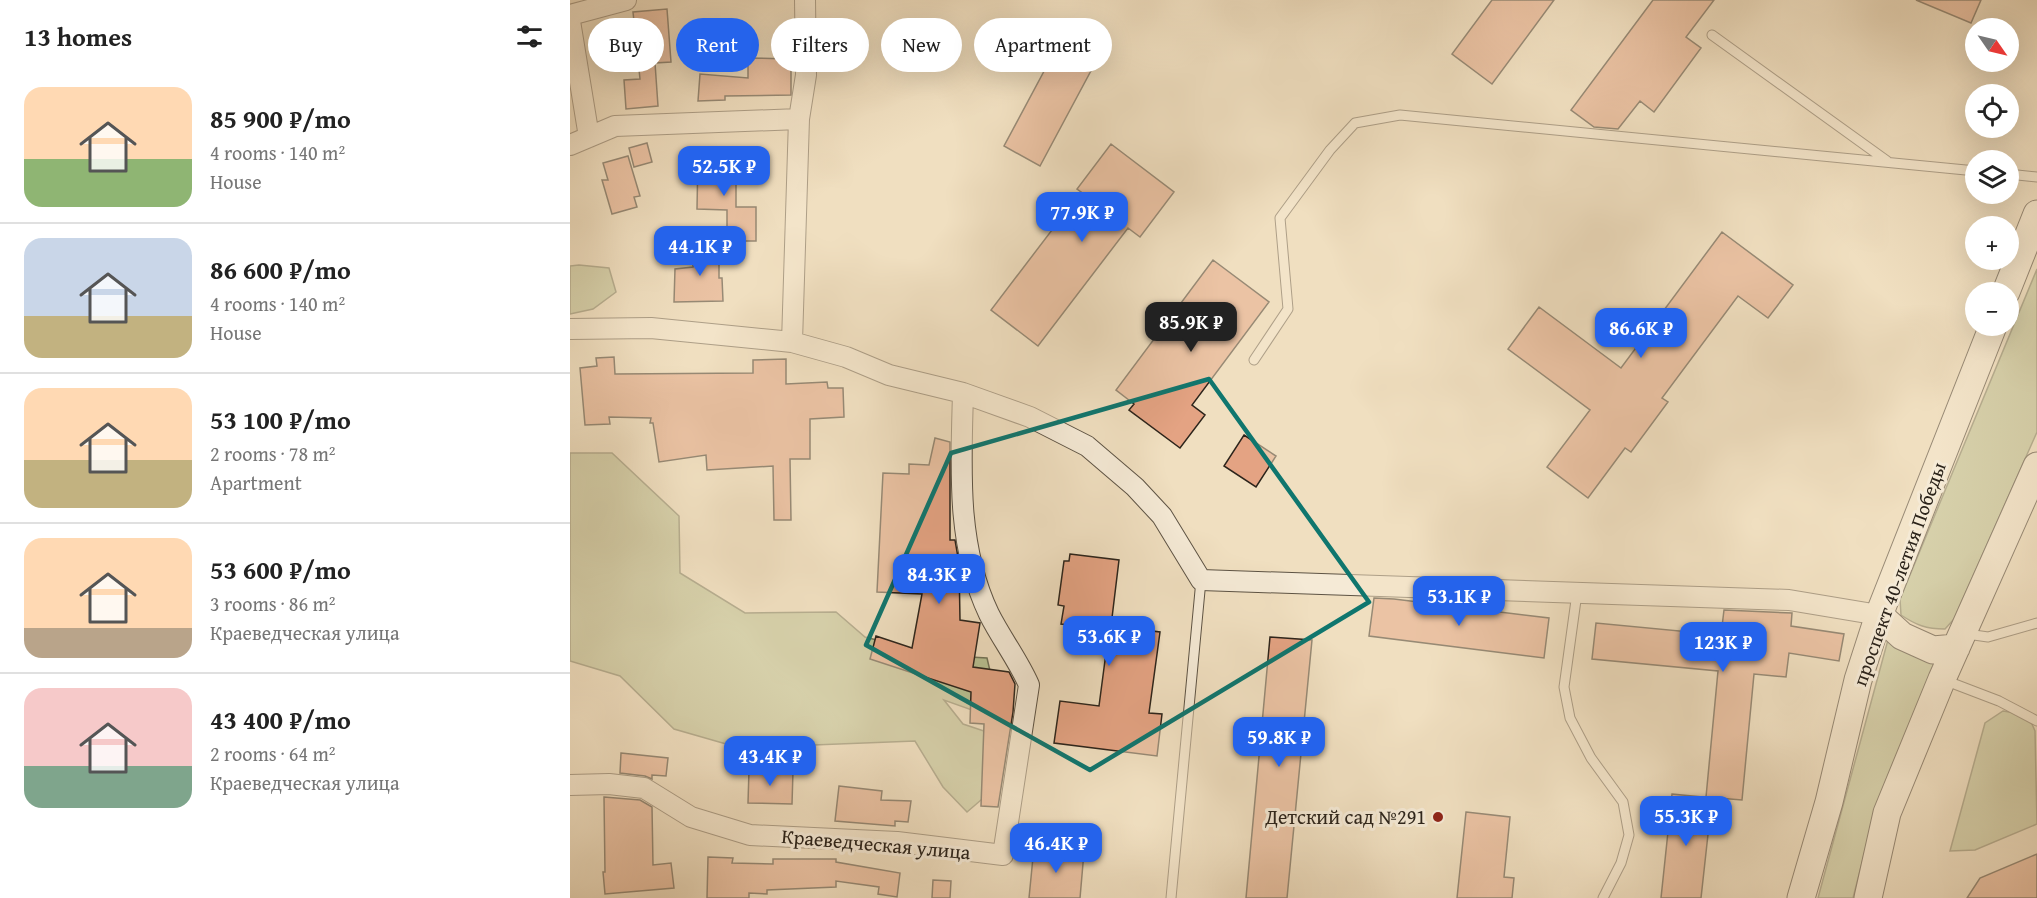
<!DOCTYPE html>
<html lang="en">
<head>
<meta charset="utf-8">
<style>
	body { margin:0; font-family:"Gentium Book Plus",serif; background:#f6f6f6; color:#222; height:100vh; display:flex; flex-direction:column; font-size:22px; white-space:nowrap }
	* { box-sizing:border-box; margin:0 }
	p { font-size:20px; color:#767676 }
	.icon { flex:none; width:33px; height:33px; fill:none; stroke:currentColor; stroke-width:2; stroke-linecap:round; stroke-linejoin:round }
	.map { position:relative; flex:1; overflow:hidden }
	.drawer { display:flex; flex-direction:column; background:#fff; width:570px }
	.drawer>* { flex:none }
	.top-card { position:absolute; left:18px; top:18px; width:570px; height:54px; display:flex; gap:12px }
	.needle { width:39px; rotate:124deg }
	.tools { position:absolute; left:1395px; top:18px; display:grid; gap:12px }
	.tools a { display:grid; place-items:center; width:54px; height:54px; border-radius:50%; background:#fff; box-shadow:0 6px 24px #0002; font-size:30px }
	.price { position:absolute; translate:-50% -51px; padding:0 14px; border-radius:12px; background:#2563eb; color:#fff; font-size:20px; line-height:39px; filter:drop-shadow(0 2px 3px #0008) }
	.price::after { content:''; position:absolute; left:50%; top:36px; width:18px; height:14px; margin-left:-9px; background:inherit; clip-path:polygon(0 0,100% 0,50% 100%) }
	.price.selected { background:#222; color:#fff }
	ul { padding:0; list-style:none }
	li { display:flex; align-items:center; gap:18px; height:150px; padding:0 24px }
	li+li { border-top:2px solid #e0e0e0 }
	li span { display:grid; place-items:center; flex:none; width:168px; height:120px; border-radius:18px; color:#555 }
	li>.icon { margin-inline-start:auto }
	span .icon { width:72px; height:72px; fill:#fffc; stroke-width:1 }
	li b { font-size:26px }
	h2 { display:flex; justify-content:space-between; align-items:center; height:72px; padding:0 24px; font-size:26px }
	.pill { padding:0 21px; border-radius:27px; background:#fff; box-shadow:0 6px 24px #0002; font-size:21px; line-height:54px }
	.pill.selected { background:#2563eb; color:#fff }
	main { display:flex; flex:1; min-height:0 }
	.map>svg:first-child { display:block }
</style>
</head>
<body>
<main>
<section class="drawer">
<h2>13 homes<svg class="icon" aria-label="filters" viewBox="0 0 24 24"><path d="M4 7h16M4 17h16"/><circle cx="9" cy="7" r="2"/><circle cx="15" cy="17" r="2"/></svg></h2>
<ul>
<li><span style="background:linear-gradient(#ffd9b3 60%,#8fb573 0)"><svg class="icon" aria-label="home" viewBox="0 0 24 24"><path d="M3 11l9-7 9 7M6 9v11h12V9"/></svg></span><div><b>85 900 ₽/mo</b><p>4 rooms · 140 m²</p><p>House</p></div></li>
<li><span style="background:linear-gradient(#c9d6e8 65%,#c2b280 0)"><svg class="icon" aria-label="home" viewBox="0 0 24 24"><path d="M3 11l9-7 9 7M6 9v11h12V9"/></svg></span><div><b>86 600 ₽/mo</b><p>4 rooms · 140 m²</p><p>House</p></div></li>
<li><span style="background:linear-gradient(#ffd9b3 60%,#c2b280 0)"><svg class="icon" aria-label="home" viewBox="0 0 24 24"><path d="M3 11l9-7 9 7M6 9v11h12V9"/></svg></span><div><b>53 100 ₽/mo</b><p>2 rooms · 78 m²</p><p>Apartment</p></div></li>
<li><span style="background:linear-gradient(#ffd9b3 75%,#b9a48a 0)"><svg class="icon" aria-label="home" viewBox="0 0 24 24"><path d="M3 11l9-7 9 7M6 9v11h12V9"/></svg></span><div><b>53 600 ₽/mo</b><p>3 rooms · 86 m²</p><p>Краеведческая улица</p></div></li>
<li><span style="background:linear-gradient(#f6c9c9 65%,#7fa58c 0)"><svg class="icon" aria-label="home" viewBox="0 0 24 24"><path d="M3 11l9-7 9 7M6 9v11h12V9"/></svg></span><div><b>43 400 ₽/mo</b><p>2 rooms · 64 m²</p><p>Краеведческая улица</p></div></li>
</ul>
</section>
<div class="map">
<svg width="1467" height="898" viewBox="0 0 1467 898">
	<rect width="100%" height="100%" fill="#f0dfc0"/>
	<filter id="stains"><feTurbulence type="fractalNoise" baseFrequency=".00333" numOctaves="4"/><feColorMatrix values="0 0 0 0 .2 0 0 0 0 .09 0 0 0 0 .02 0 0 0 .5 -.17"/></filter>
	<radialGradient id="worn" r=".72"><stop offset=".6" stop-color="#630" stop-opacity="0"/><stop offset="1" stop-color="#630" stop-opacity=".3"/></radialGradient>
	<!-- green -->
	<path fill="#b8c293" stroke="#727357" stroke-width="1.5" d="M9 265 39 268 46 292 23 309 0 314V266Z
		M1467 269V432L1384 619 1375 629C1356 629 1346 625 1331 615L1330 599Z
		M0 453H42L109 516 110 573 175 613 266 612 295 637 365 655 417 658 427 701 413 714 374 700 393 724 420 733 418 794 397 812 373 787 345 741 170 748 104 729 50 676 0 661Z
		M1319 636 1368 659 1305 812 1283 898H1248Z
		M1433 711 1458 715 1465 731 1467 824 1405 850 1380 851 1415 723Z"/>
	<!-- building -->
	<path fill="#e4a383" stroke="#2c241b" stroke-width="1.5" d="M922 0H984L922 84 882 54Z
		M1083 0H1144L1116 37 1131 48 1084 112 1070 101 1048 129 1024 127 1001 110Z
		M1346 0H1411L1401 23Z
		M97 9 101 62 85 63 88 106 56 109 54 80 70 79 63 12Z
		M495 32 531 52 470 166 434 146Z
		M178 58 221 59V95L155 96V100L128 101 130 74 178 78Z
		M77 143 82 162 64 167 59 148Z
		M541 144 604 192 570 237 558 228 468 346 421 310 511 192 507 189Z
		M155 154 156 168 166 169V207H186V241H157V210L127 209 128 155Z
		M58 156 70 196 64 197 67 207 42 214 32 180H38L33 163Z
		M1152 232 1223 285 1198 318 1168 296 1092 398 1098 402 1061 452 1055 448 1018 498 977 467 1020 410 938 349 969 307 1051 368Z
		M123 245H149V278H152L153 301 104 302 105 269 123 267Z
		M643 260 699 302 622 405 635 415 610 448 559 410 564 404 546 390Z
		M44 357 45 374 183 373V360L216 359V384L257 382 258 388H273L274 417 240 419V459H220L221 520H204L203 466 137 470 136 455 89 462 83 423H80L81 418 39 417 40 424 15 425 10 368 27 366 26 358Z
		M674 435 706 456 686 487 654 466Z
		M365 438 380 442V540H385L389 563 390 620 410 623 403 667 439 672 445 684 443 712 428 807 411 806 414 724 400 723 401 692 300 659 306 636 342 648 352 594 307 592 313 473 339 474V464L359 465Z
		M500 554 549 560 541 626 590 632 579 713 592 714 587 756 484 743 490 701 529 706 539 630 491 624 494 606 488 605 494 561H499Z
		M804 598 824 599 979 618 974 658 799 636Z
		M1154 610 1222 613 1221 626 1274 634 1269 661 1219 653 1216 677 1184 674 1172 800 1136 797 1148 671 1022 659 1026 623 1151 635Z
		M700 637 742 640 717 898H676Z
		M51 753 98 758 96 776 82 775V779L75 776 50 773Z
		M179 770 223 771 222 804 178 803Z
		M269 786 312 791 311 800 341 801 338 822 325 821V826L265 821Z
		M1102 794 1142 798 1131 898H1091Z
		M34 797 70 800 82 807 83 865 101 863 104 888 35 894 33 872H35Z
		M896 812 940 817 934 877 944 878 942 898H887Z
		M464 847 514 852 510 898H459Z
		M1467 854V898H1397L1410 878Z
		M138 857 163 858 162 863 203 864V859H266V862L330 873 327 897 308 894 309 887 266 881V887L197 890V894L179 893V898H137Z
		M363 880 381 881 380 898H362Z"/>
	<g fill="none" stroke-linecap="round" stroke-linejoin="round">
		<defs>
			<path id="service" d="M1142 35 1317 161
				M1438 174 1467 177
				M684 360 718 309 710 218 760 150 785 123 830 115 1406 171
				M1007 593 994 687 1000 718 1021 758 1053 802 1059 835 1051 863 1033 898
				M1397 634 1418 637 1467 623
				M1374 680 1429 701 1467 721
				M601 898 631 580"/>
			<path id="minor" d="M0 15 56 0
				M0 21 19 137
				M0 145 45 126 229 119
				M0 329 81 328 222 342 276 357 319 375 393 393 460 417 517 446 565 487 592 516 631 580 1219 600 1309 615
				M222 342 229 119 236 75 235 0
				M0 785 39 784 74 788 121 817 180 835 327 842 433 855 459 685C448 660 431 638 419 614 386 545 391 467 393 393"/>
			<path id="secondary" d="M1436 292 1467 214
				M1309 615 1332 636 1363 650 1386 648
				M1231 898 1259 802 1288 680 1309 615 1423 326
				M1298 898 1317 813 1372 679 1467 466"/>
		</defs>
		<!-- service casing -->
		<use href="#service" stroke="#5d5344" stroke-width="11"/>
		<!-- minor casing -->
		<use href="#minor" stroke="#5d5344" stroke-width="22"/>
		<!-- secondary casing -->
		<use href="#secondary" stroke="#2c241b" stroke-width="29"/>
		<!-- service -->
		<use href="#service" stroke="#f5ead6" stroke-width="9"/>
		<!-- minor -->
		<use href="#minor" stroke="#f5ead6" stroke-width="20"/>
		<!-- secondary -->
		<use href="#secondary" stroke="#f5ead6" stroke-width="27"/>
	</g>
	<!-- marked area -->
	<path d="M0 0H1467V898H0ZM639 379 799 602 520 770 296 645 381 453Z" fill="#f0dfc0" fill-opacity=".55" fill-rule="evenodd"/>
	<path fill="none" stroke="#0f766e" stroke-width="4.5" stroke-linejoin="round" d="M639 379 799 602 520 770 296 645 381 453Z"/>
	<!-- markers -->
	<circle fill="#8f2418" stroke="#f5ead6" stroke-width="2" cx="868" cy="817" r="6"/>
	<g text-anchor="middle" stroke-width="6" stroke-linejoin="round" paint-order="stroke">
		<!-- street labels -->
		<g font-size="20" fill="#2c241b" stroke="#f5ead6">
			<text transform="translate(1329 574) rotate(-70)" y="7">проспект 40-летия Победы</text>
			<text transform="translate(306 844) rotate(5)" y="7">Краеведческая улица</text>
		</g>
		<!-- poi labels -->
		<g font-size="20" fill="#2c241b" stroke="#f5ead6" text-anchor="end">
			<text x="856" y="824">Детский сад №291</text>
		</g>
	</g>
	<rect width="100%" height="100%" filter="url(#stains)"/>
	<rect width="100%" height="100%" fill="url(#worn)"/>
</svg>
<div class="tools">
<a><svg class="needle" viewBox="-14 -14 28 28"><path d="M0-13l5 13h-10z" fill="#e53935"/><path d="M0 13l5-13h-10z" fill="#767676"/></svg></a>
<a><svg class="icon" aria-label="locate" viewBox="0 0 24 24"><circle cx="12" cy="12" r="6"/><path d="M12 2v4M12 18v4M2 12h4M18 12h4"/></svg></a>
<a><svg class="icon" aria-label="layers" viewBox="0 0 24 24"><path d="M12 4l9 5-9 5-9-5zM3 14l9 5 9-5"/></svg></a>
<a>+</a>
<a>−</a>
</div>
<b class="price" style="left:154px;top:197px">52.5K ₽</b>
<b class="price" style="left:512px;top:243px">77.9K ₽</b>
<b class="price" style="left:130px;top:277px">44.1K ₽</b>
<b class="price selected" style="left:621px;top:353px">85.9K ₽</b>
<b class="price" style="left:1071px;top:359px">86.6K ₽</b>
<b class="price" style="left:369px;top:605px">84.3K ₽</b>
<b class="price" style="left:889px;top:627px">53.1K ₽</b>
<b class="price" style="left:539px;top:667px">53.6K ₽</b>
<b class="price" style="left:1153px;top:673px">123K ₽</b>
<b class="price" style="left:709px;top:768px">59.8K ₽</b>
<b class="price" style="left:200px;top:787px">43.4K ₽</b>
<b class="price" style="left:1116px;top:847px">55.3K ₽</b>
<b class="price" style="left:486px;top:874px">46.4K ₽</b>
<div class="top-card">
<a class="pill">Buy</a>
<a class="pill selected">Rent</a>
<a class="pill">Filters</a>
<a class="pill">New</a>
<a class="pill">Apartment</a>
</div>
</div>
</main>
</body>
</html>
